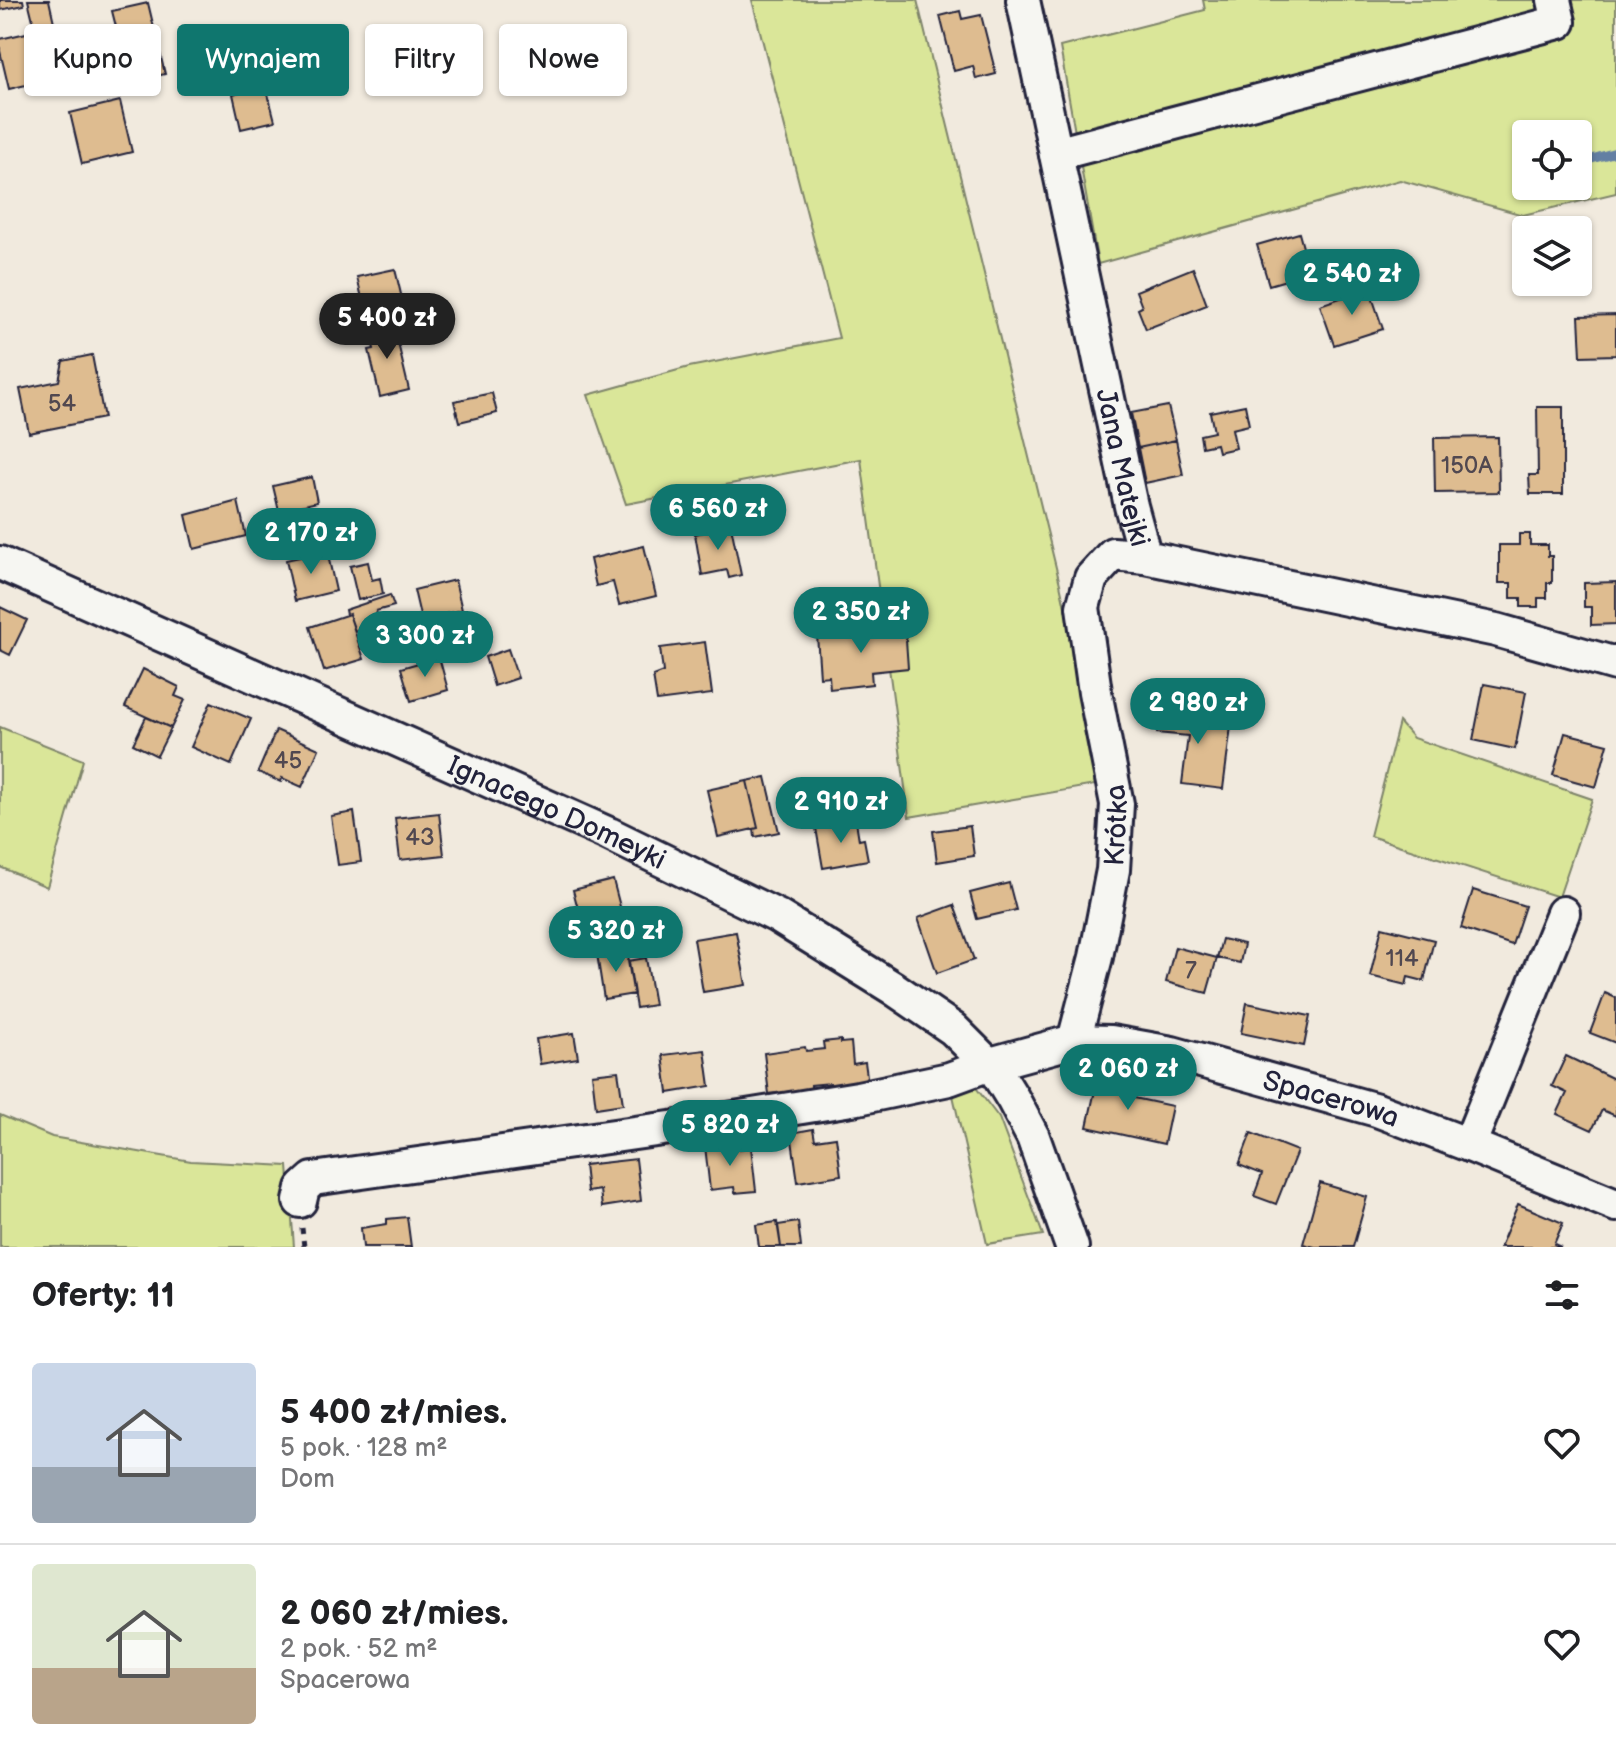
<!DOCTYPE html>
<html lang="pl">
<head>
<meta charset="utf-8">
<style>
	body { margin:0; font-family:"Balsamiq Sans",sans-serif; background:#f6f6f6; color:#202124; height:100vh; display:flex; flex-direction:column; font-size:30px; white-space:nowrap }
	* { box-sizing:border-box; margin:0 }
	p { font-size:26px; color:#757577 }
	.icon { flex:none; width:44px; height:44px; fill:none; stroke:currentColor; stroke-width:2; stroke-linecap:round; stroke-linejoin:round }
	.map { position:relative; height:1247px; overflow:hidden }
	.drawer { display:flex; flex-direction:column; background:#fff; flex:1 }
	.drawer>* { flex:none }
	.top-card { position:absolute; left:24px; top:24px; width:800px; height:72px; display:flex; gap:16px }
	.tools { position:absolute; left:1512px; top:120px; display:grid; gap:16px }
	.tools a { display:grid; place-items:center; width:80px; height:80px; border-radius:8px; background:#fff; box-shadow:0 2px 6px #0004; font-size:40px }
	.price { position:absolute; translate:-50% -68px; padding:0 18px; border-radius:28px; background:#0f766e; color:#fff; font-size:26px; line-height:52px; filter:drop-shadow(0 2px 4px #0008) }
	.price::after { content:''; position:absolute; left:50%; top:48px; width:24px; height:18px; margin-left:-12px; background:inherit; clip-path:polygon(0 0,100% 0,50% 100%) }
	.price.selected { background:#222; color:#fff }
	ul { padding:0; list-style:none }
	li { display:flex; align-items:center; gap:24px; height:200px; padding:0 32px }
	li+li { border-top:2px solid #e0e0e0 }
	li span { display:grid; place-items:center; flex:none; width:224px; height:160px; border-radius:8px; color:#555 }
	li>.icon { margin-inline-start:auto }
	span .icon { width:96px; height:96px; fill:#fffc; stroke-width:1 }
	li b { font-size:34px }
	h2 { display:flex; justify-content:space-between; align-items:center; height:96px; padding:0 32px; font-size:34px }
	.chip { padding:0 28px; border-radius:8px; background:#fff; box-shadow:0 2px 6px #0004; font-size:28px; line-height:72px }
	.chip.selected { background:#0f766e; color:#fff }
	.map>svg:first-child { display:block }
</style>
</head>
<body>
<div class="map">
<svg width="1616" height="1247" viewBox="0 0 1616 1247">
	<rect width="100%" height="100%" fill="#f1eade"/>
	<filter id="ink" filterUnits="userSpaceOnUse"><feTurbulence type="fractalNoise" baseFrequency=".0125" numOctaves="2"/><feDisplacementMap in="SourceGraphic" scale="16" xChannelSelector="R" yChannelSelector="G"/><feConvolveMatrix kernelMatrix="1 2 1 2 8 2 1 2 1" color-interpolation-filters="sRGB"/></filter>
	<g filter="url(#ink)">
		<!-- green -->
		<path fill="#dae699" stroke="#7e846a" stroke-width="2" fill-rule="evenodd" d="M752 0H917L1060 584 1085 699 1095 785 909 817 861 459 626 504 588 395 689 367 839 338Z
			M1203 0H1616V193L1523 215 1400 180 1098 264 1060 47 1205 10ZM1526 134H1578V186H1526Z
			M1399 722 1413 738 1592 799 1559 897 1370 836Z
			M0 727 83 760 47 887 0 867Z
			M974 1085 999 1118 1043 1235 987 1244 952 1091Z
			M0 1115 52 1137 191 1161 288 1166 294 1247H0Z"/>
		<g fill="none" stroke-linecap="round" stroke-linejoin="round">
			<!-- stream -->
			<path stroke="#637fa3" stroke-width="9" d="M1578 163 1616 152"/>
		</g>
		<!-- building -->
		<path fill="#debc90" stroke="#22223b" stroke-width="2" d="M0 0H23L24 5 0 10Z
			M28 0H49L57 36 38 41Z
			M148 3 165 74 130 82 112 11Z
			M960 11 962 19 981 15 996 74 976 79 973 66 954 71 940 16Z
			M35 31 47 80 9 89 0 51V39Z
			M266 86 275 121 241 129 233 94Z
			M120 101 132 152 82 164 70 113Z
			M1299 233 1310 273 1269 285 1257 245Z
			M1193 268 1207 305 1146 329 1138 309 1142 307 1136 291Z
			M395 269 408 324 392 327 391 323 369 328 357 277Z
			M1369 288 1383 329 1334 345 1320 305Z
			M1616 315V355L1581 356 1579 316Z
			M391 323 396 344 398 343 409 390 380 397 369 350 374 349 369 328Z
			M92 355 104 418 29 433 20 389 59 381 63 361Z
			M492 393 497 413 459 422 454 401Z
			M1245 405 1249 425 1232 429 1236 448 1218 452 1216 444 1202 447 1200 435 1214 432 1210 412Z
			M1168 406 1176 440 1138 448 1131 413Z
			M1537 407H1563V494H1530L1529 475H1538Z
			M1498 437 1499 492 1435 493 1434 438Z
			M1176 440 1183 475 1145 483 1138 448Z
			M312 477 317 502 279 511 273 486Z
			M238 501 246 536 194 549 186 515Z
			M731 526 741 575 729 578 727 570 702 575 695 534Z
			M1519 534H1530V545H1548V556H1552V583H1547V598H1538V607H1521V598H1511V583H1499V545H1519Z
			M644 546 656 596 619 605 613 582 596 586 590 559Z
			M327 551 336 591 295 601 286 560Z
			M368 562 372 580 380 578 383 594 358 600 350 566Z
			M455 580 462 610 421 620 414 590Z
			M1616 582V624L1591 625V607H1584V583Z
			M390 595 394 606 376 611 380 623 355 631 349 614 346 615 345 610Z
			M0 607 27 620 10 655 0 650Z
			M349 614 364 659 324 671 310 627Z
			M905 626 908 668 871 672 872 684 830 689 829 676 820 677 817 635Z
			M705 642 712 694 657 701 653 676 663 672 660 648Z
			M508 649 518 678 494 686 485 657Z
			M439 657 448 690 411 701 401 668Z
			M143 669 179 687 175 696 185 700 171 728 125 707Z
			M1484 684 1526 692 1515 749 1473 740Z
			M211 702 251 719 231 765 191 747Z
			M1160 705 1193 709 1192 721 1231 726 1223 789 1182 784 1188 736 1157 733Z
			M146 717 171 728 157 756 133 744Z
			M276 730 319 749 302 787 282 778 281 782 258 772Z
			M1565 733 1608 744 1596 787 1553 775Z
			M766 777 779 832 755 837 754 829 758 828 747 781Z
			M747 781 758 828 718 837 707 790Z
			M354 812 361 862 338 865 331 816Z
			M439 813 444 855 400 860 395 818Z
			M856 821 859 840 864 839 868 860 823 868 816 828Z
			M970 826 974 856 937 862 933 831Z
			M613 880 623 918 583 928 573 890Z
			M1009 883 1016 910 977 919 970 893Z
			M1473 890 1525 906 1512 945 1461 928Z
			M954 905 974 960 937 973 918 918Z
			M1382 927 1434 940 1424 981 1408 977 1406 985 1370 976Z
			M736 932 746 985 703 992 694 939Z
			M1222 939 1244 944 1240 963 1217 958Z
			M1175 947 1217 958 1207 993 1166 982Z
			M627 949 634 994 604 999 597 954Z
			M646 958 654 1005 636 1008 628 961Z
			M1605 993 1616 998V1043L1590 1033Z
			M1247 1003 1310 1016 1304 1046 1241 1033Z
			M574 1033 578 1058 540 1064 536 1039Z
			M841 1040V1043L851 1042 853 1064 865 1062 867 1076 863 1082 830 1086V1083L811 1085V1089L769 1094 764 1053 805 1047 806 1051 824 1049 823 1042Z
			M705 1050 710 1086 668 1093 663 1055Z
			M1566 1056 1616 1080V1116L1602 1110 1592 1130 1557 1114 1567 1093 1552 1086Z
			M618 1071 623 1104 596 1108 592 1074Z
			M1115 1077 1138 1082 1134 1098 1172 1106 1164 1144 1087 1127 1097 1081 1113 1084Z
			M813 1129 815 1140 836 1137 841 1175 798 1182 791 1133Z
			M1251 1133 1297 1151 1276 1204 1254 1196 1262 1174 1239 1165Z
			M730 1144 731 1150 751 1147 756 1191 735 1193 734 1187 710 1190 705 1146Z
			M636 1159 641 1201 602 1207 600 1190 587 1192 584 1165Z
			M1320 1183 1367 1197 1353 1247H1315L1303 1244Z
			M1518 1204 1563 1223 1554 1244 1561 1247H1500Z
			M407 1217 411 1247H363L361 1228 387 1224V1219Z
			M777 1222 781 1247H759L756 1225Z
			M798 1222 801 1247H781L778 1225Z"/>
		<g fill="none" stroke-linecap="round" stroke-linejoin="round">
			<defs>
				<g id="minor">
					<path id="s1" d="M1023 0 1131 506 1145 557 1496 630 1616 664"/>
					<path d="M1056 154 1559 22 1554 0"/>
					<path id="s2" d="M0 563 609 834 777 916 893 988 953 1029 997 1073 1013 1099 1033 1137 1072 1247"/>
					<path id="s3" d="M1074 1041 1096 957 1113 870 1117 804 1095 692 1083 607 1091 578 1113 554 1145 557"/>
					<path d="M1469 1145 1563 913"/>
					<path id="s4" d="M300 1201 303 1188 313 1179 684 1126 858 1098 949 1079 990 1064 1074 1041 1111 1042 1172 1053 1377 1110 1469 1145 1616 1205"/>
				</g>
			</defs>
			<!-- minor casing -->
			<use href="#minor" stroke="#22223b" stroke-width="38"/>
			<!-- path -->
			<path stroke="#22223b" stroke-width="5" stroke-dasharray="6 6" stroke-linecap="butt" d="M302 1228 304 1247"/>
			<!-- minor -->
			<use href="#minor" stroke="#f6f6f2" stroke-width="32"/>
		</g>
	</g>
	<g text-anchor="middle" stroke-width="6" stroke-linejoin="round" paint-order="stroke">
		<!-- number labels -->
		<g font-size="24" fill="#514850">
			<text x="62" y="411">54</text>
			<text x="1467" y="473">150A</text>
			<text x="288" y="768">45</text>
			<text x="420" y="845">43</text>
			<text x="1402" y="966">114</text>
			<text x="1191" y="978">7</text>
		</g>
		<!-- street labels -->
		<g font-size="28" fill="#22223b" stroke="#f6f6f2">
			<text dy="10" stroke="none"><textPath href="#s1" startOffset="478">Jana Matejki</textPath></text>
			<text dy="10" stroke="none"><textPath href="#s2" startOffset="610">Ignacego Domeyki</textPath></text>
			<text dy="10" stroke="none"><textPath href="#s3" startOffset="220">Krótka</textPath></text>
			<text dy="10" stroke="none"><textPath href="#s4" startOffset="1066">Spacerowa</textPath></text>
		</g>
	</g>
</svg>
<div class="tools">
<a><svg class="icon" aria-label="locate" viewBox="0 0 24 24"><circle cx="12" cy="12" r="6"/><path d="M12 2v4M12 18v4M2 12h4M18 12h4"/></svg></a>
<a><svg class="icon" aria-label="layers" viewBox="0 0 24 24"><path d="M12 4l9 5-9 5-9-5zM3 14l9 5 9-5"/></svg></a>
</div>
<b class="price" style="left:1352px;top:317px">2 540 zł</b>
<b class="price selected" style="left:387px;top:361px">5 400 zł</b>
<b class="price" style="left:718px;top:552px">6 560 zł</b>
<b class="price" style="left:311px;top:576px">2 170 zł</b>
<b class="price" style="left:861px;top:655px">2 350 zł</b>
<b class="price" style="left:425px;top:679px">3 300 zł</b>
<b class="price" style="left:1198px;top:746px">2 980 zł</b>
<b class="price" style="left:841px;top:845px">2 910 zł</b>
<b class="price" style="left:616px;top:974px">5 320 zł</b>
<b class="price" style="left:1128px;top:1112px">2 060 zł</b>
<b class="price" style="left:730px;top:1168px">5 820 zł</b>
<div class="top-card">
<a class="chip">Kupno</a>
<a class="chip selected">Wynajem</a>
<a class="chip">Filtry</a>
<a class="chip">Nowe</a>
</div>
</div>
<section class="drawer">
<h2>Oferty: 11<svg class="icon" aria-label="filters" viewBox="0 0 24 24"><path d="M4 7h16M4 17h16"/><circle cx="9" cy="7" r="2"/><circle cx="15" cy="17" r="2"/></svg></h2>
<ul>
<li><span style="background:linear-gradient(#c9d6e8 65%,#9aa5b1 0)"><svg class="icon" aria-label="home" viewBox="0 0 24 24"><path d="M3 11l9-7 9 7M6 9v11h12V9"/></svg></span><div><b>5 400 zł/mies.</b><p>5 pok. · 128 m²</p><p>Dom</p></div><svg class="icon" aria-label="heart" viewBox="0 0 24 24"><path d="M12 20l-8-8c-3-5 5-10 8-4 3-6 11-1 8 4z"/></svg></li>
<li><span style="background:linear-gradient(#dfe7d0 65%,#b9a48a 0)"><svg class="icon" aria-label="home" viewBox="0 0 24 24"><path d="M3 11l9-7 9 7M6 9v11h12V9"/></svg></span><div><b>2 060 zł/mies.</b><p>2 pok. · 52 m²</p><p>Spacerowa</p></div><svg class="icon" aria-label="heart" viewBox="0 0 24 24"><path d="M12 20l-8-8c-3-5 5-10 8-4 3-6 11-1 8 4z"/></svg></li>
</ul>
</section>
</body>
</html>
